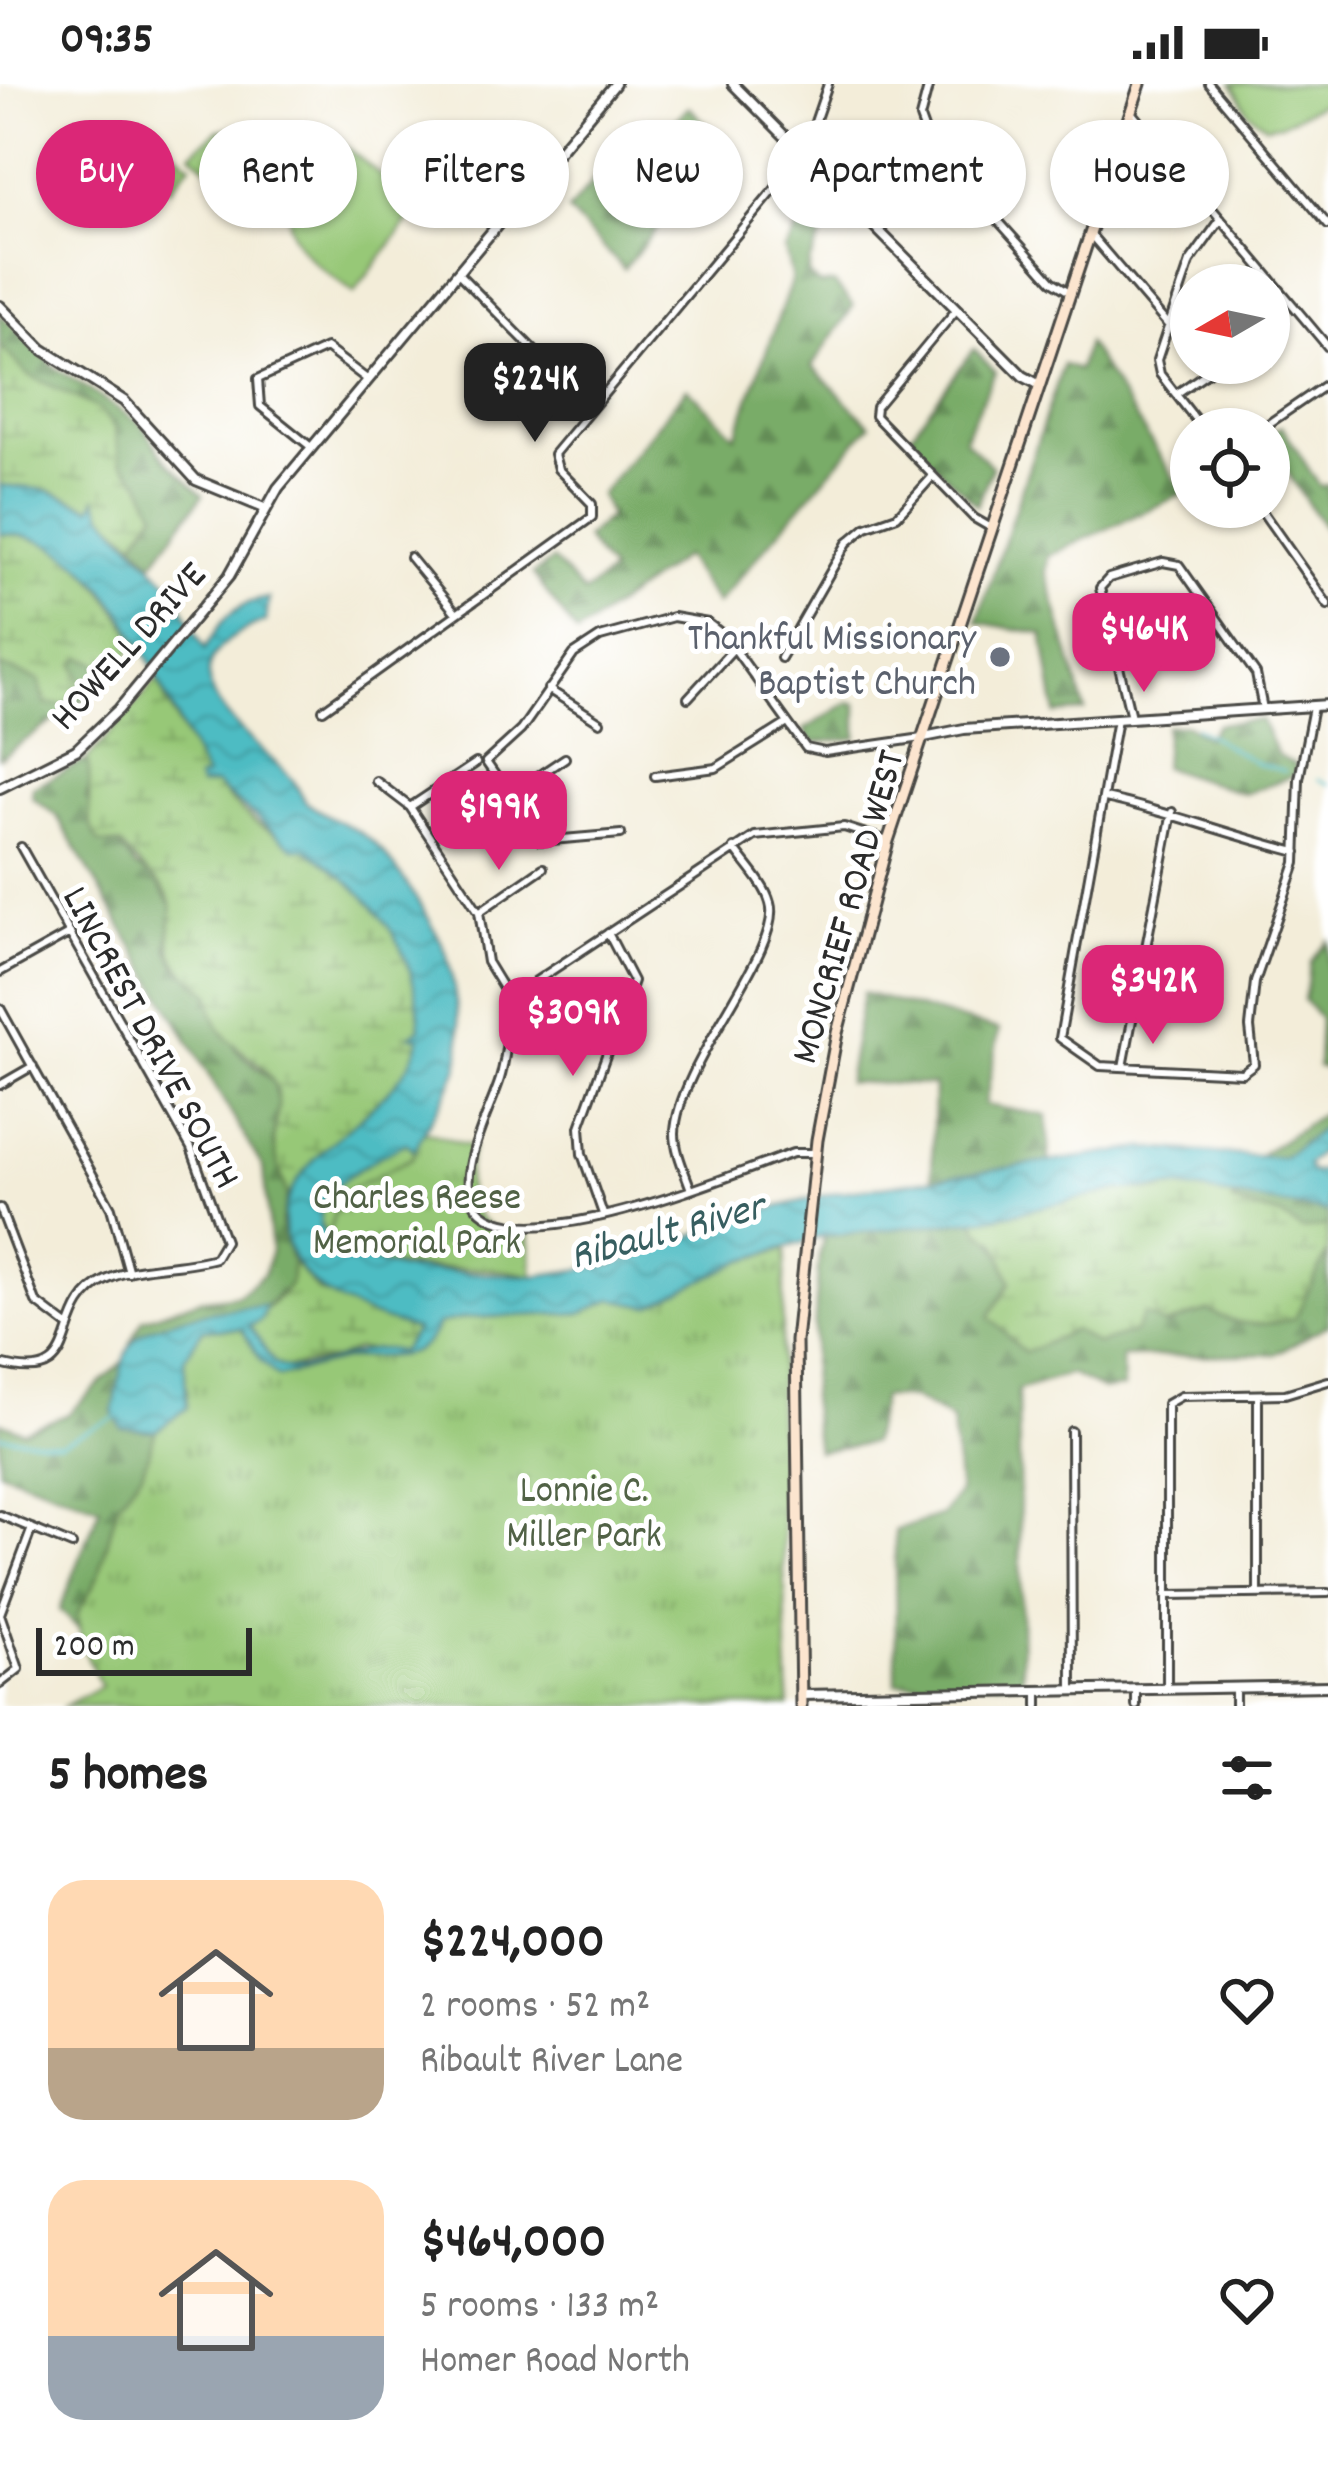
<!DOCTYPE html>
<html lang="en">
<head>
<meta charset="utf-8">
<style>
	body { margin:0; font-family:Dekko,sans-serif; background:#f2f2f2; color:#222; height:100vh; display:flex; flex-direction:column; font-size:45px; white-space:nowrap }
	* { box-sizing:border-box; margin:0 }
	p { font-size:39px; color:#767676 }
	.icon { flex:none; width:66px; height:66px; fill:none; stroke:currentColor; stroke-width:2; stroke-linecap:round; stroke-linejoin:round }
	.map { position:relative; height:1622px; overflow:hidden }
	.details { display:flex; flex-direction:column; background:#fff; flex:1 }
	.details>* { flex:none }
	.guide { position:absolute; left:36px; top:36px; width:1257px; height:108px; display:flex; gap:24px }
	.needle { width:78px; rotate:261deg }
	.tools { position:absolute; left:1170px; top:180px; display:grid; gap:24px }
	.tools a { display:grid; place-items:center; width:120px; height:120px; border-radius:50%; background:#fff; box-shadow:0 3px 9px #0004; font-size:60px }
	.scale { position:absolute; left:36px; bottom:30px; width:216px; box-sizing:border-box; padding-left:12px; border:6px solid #2b2b2b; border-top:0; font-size:33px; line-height:42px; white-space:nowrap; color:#2b2b2b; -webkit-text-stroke:9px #fff; paint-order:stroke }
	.price { position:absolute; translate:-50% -102px; padding:0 27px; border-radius:24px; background:#db2777; color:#fff; font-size:39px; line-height:78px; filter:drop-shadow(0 3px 6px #0008) }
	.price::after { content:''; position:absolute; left:50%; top:72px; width:36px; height:27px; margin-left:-18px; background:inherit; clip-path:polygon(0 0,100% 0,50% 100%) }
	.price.selected { background:#222; color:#fff }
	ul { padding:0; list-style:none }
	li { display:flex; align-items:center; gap:36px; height:300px; padding:0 48px }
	li span { display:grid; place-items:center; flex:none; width:336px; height:240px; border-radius:36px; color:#555 }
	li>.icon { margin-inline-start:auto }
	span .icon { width:144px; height:144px; fill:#fffc; stroke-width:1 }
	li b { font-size:51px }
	h2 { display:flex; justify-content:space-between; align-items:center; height:144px; padding:0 48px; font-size:51px }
	.chip { padding:0 42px; border-radius:54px; background:#fff; box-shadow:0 3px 9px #0004; font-size:42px; line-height:108px }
	.chip.selected { background:#db2777; color:#fff }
	.status { display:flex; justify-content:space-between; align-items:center; height:84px; padding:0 60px; background:#fff; direction:ltr }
	.status svg { height:33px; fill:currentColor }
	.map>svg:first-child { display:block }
</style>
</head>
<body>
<div class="status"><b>09:35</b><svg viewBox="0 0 49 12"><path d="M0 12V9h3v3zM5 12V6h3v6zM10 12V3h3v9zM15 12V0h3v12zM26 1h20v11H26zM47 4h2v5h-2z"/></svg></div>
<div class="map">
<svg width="1328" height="1622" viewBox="0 0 1328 1622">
	<defs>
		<pattern id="forest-firs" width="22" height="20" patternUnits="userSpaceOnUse" patternTransform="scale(3)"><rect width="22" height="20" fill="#79ac68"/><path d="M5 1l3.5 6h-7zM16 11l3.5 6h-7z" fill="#638c56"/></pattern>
		<pattern id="wetland-marsh" width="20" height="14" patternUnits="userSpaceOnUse" patternTransform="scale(3)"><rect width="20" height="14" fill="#97c877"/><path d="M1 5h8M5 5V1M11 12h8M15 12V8" fill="none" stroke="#7ba362"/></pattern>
		<pattern id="park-tufts" width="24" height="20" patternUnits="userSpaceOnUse" patternTransform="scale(3)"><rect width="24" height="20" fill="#97c877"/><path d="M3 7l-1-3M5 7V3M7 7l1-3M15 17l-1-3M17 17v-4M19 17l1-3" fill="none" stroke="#7ba362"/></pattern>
		<pattern id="water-waves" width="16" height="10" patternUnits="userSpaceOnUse" patternTransform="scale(3)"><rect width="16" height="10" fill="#4ebcc3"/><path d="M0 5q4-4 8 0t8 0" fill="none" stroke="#41999f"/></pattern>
	</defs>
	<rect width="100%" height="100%" fill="#fff"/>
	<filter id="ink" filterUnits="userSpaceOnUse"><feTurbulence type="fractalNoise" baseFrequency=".00833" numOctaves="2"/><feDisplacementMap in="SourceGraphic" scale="24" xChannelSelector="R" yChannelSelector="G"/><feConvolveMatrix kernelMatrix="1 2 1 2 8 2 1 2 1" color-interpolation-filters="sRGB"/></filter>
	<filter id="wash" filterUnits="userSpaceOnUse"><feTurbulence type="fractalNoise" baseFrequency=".004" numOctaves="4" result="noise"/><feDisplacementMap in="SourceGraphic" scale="48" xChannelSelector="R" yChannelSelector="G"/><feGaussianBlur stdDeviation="2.7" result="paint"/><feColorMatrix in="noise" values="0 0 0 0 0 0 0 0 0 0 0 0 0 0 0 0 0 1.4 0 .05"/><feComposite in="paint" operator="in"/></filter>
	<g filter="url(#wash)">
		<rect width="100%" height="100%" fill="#f3edd9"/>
		<!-- forest -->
		<path fill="url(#forest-firs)" stroke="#526c4a" stroke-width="3" d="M689 23 715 49 690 82 698 93 624 185 568 127 615 71 629 81Z
			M809 126 826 143 809 179V192L820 201 834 199 853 222 812 282 870 341 717 520 684 472 577 550 533 490 553 476 584 509 611 488 585 454 610 432 600 411 687 304 736 352 792 195 785 166Z
			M0 230 56 284 141 340 166 376 203 411 153 479 134 458 156 428 140 397 121 378 114 343 99 325 27 290 0 261Z
			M1087 259 1184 409 1048 472 1046 488 1085 627 1056 630 1043 550 977 538 1063 281 1078 286Z
			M974 265 995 288 964 355 992 383 977 421 908 354Z
			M1282 342 1320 403 1328 401V450L1269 360V350Z
			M81 573 97 579 105 596 95 608 0 674V582L39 596Z
			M849 618 857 620V654L813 659 804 646Z
			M1261 636 1278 672 1296 681 1295 691 1244 710 1163 683 1166 642 1187 641 1207 654 1217 640Z
			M87 676 92 694 86 714 136 784 151 790 172 822 168 863 176 881 210 910 237 967 273 997 281 1027 273 1058 287 1113 281 1140 292 1177 290 1201 266 1222C220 1224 171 1233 132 1256L143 1235 198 1216 238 1211 264 1190 271 1167 263 1084 57 732 32 713 33 703Z
			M1328 857V985L1318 983 1320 935 1304 916 1311 878Z
			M863 909 999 946 985 1021 1047 1032 1049 1079 932 1097 934 1001 847 998Z
			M1328 1026V1040L1283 1074 1258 1072Z
			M1233 1110 1328 1128V1142L1302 1147 1281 1132 1233 1119Z
			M975 1136C980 1150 992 1153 998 1165 1014 1197 1018 1234 1025 1268L1074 1245 1143 1229 1165 1241 1209 1226C1234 1243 1267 1243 1295 1233L1328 1168V1241L1275 1270 1122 1273 1123 1304 1104 1306 1070 1290 1018 1306 1022 1598 896 1599 895 1447 942 1431 959 1408 952 1337 913 1314 882 1313 871 1359 817 1367 810 1313 819 1173 825 1152Z
			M125 1276 113 1328 122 1344 156 1347 142 1388 118 1419 99 1491 77 1531 79 1545 60 1526 100 1423 0 1387V1338L23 1347 67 1331Z"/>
		<!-- wetland -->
		<path fill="url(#wetland-marsh)" stroke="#617a51" stroke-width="3" d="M0 261 27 290 99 325 114 343 121 378 140 397 156 428 134 458 104 431 96 416 93 424 47 406 0 401Z
			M0 450C71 449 105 506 138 559L105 596 97 579 81 573 75 580 82 601 65 621 45 620 39 596 0 582Z
			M158 595C181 651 206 700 255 738 268 748 287 754 303 763 373 805 417 862 420 945L411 951 420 953C405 1022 325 1057 287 1113 284 1096 274 1073 274 1057 273 1036 284 1022 274 1000 257 965 213 967 210 910 189 892 167 879 170 848 170 840 173 827 171 819 161 794 135 783 121 761L99 759C80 731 95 705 87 676Z
			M405 1058 415 1066 412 1074 340 1111 327 1155 317 1131C330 1094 373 1077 405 1058Z
			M1178 1103 1233 1110V1119L1281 1132 1302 1146 1328 1142V1168L1295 1234C1267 1243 1234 1243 1209 1226L1165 1241 1143 1230 1135 1248 1097 1260 1074 1246 1025 1269 989 1233 1011 1198 996 1158 980 1148 975 1136 1119 1106Z
			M292 1177 318 1207 417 1246 400 1268 356 1265 336 1275 285 1284 274 1278 249 1243 290 1201Z"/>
		<!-- park -->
		<path fill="url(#park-tufts)" stroke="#617a51" stroke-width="3" d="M421 1046 473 1063C459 1114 469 1149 529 1149L533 1192C462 1174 390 1201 327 1155L340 1110 412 1074Z
			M786 1165 778 1323 789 1622H65L101 1602 82 1561 77 1531 99 1491 118 1419 142 1388 156 1347 187 1324 184 1275 203 1245H242L260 1276 279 1293C304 1287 330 1277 356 1274 395 1269 418 1281 439 1240L464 1234 581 1229 613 1215 650 1221 744 1176Z"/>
		<!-- garden -->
		<path fill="#97c877" stroke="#617a51" stroke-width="3" d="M1232 0H1328V16L1281 40 1266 42 1248 28Z
			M249 42 276 51 293 66 250 114 240 115 191 69 217 47Z
			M148 44 191 80 170 105 127 69Z
			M332 51 414 119 415 128 354 209C327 187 293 170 288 133Z"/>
		<!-- water -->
		<path fill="url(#water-waves)" stroke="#3c7477" stroke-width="3" d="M0 401 47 406 92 424 96 415 104 431 171 501 205 565C220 538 232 519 269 514L266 537C145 583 245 646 292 695 298 701 300 712 306 718 330 737 361 742 383 768 404 793 428 831 443 861 452 880 464 958 459 979 450 1011 427 1037 415 1066L406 1059C375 1074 344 1091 322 1117L320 1144 352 1173 401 1185 534 1192 612 1181 753 1129 834 1109 1144 1064 1283 1074 1328 1040V1060L1307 1081 1311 1088 1328 1087V1128L1178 1103 1119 1106 991 1134 825 1152 744 1176 650 1222 613 1215 581 1229 464 1234 439 1240C418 1281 395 1269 356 1274 330 1277 303 1287 278 1293L260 1276 242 1245H203L184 1275 187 1324 156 1347 122 1344 113 1328C118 1307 120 1281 130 1262 145 1233 235 1223 266 1222L261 1236 249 1243C261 1253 265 1273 278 1281 308 1298 363 1253 400 1268L416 1246C365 1230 304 1214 287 1158 261 1074 402 1033 420 954L410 951 420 945C417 860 373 811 306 765L293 764 215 700 200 702 197 695 206 692C159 610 114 448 0 450Z"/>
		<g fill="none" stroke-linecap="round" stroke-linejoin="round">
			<!-- stream -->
			<path stroke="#4ebcc3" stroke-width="3" d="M1195 643 1258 680 1285 687
				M1318 695 1328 700
				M0 1352 60 1359 117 1333"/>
		</g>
	</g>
	<g filter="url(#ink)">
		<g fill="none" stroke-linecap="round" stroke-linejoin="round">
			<defs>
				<path id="minor" d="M929 0 920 34 929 59 1052 197 1071 209
					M1209 0 1328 141
					M1131 28 1328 263
					M1090 150 1168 241
					M458 189 590 323
					M957 225 876 323 875 332 974 434 993 445
					M1176 310 1221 279
					M1203 345 1160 290 1157 276 1190 178 1221 135
					M1261 345 1328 299
					M311 363 260 322 258 295 326 264 368 296
					M1259 423 1328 521
					M410 473 456 529
					M781 574 847 459 866 443 897 432 933 392
					M548 605 600 638
					M688 614 735 563
					M323 626 592 433V420L558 385 554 370 804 70 828 0
					M1131 633 1100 504 1109 494 1163 478 1179 481 1256 590 1263 625
					M1117 635 1060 954 1100 982 1242 989 1254 980 1250 943 1255 898 1296 779 1299 695 1313 623
					M655 692 716 684 786 640
					M376 697 410 723 479 828 487 878 515 924C506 947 507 972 500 995 490 1027 462 1077 470 1110 493 1194 739 1087 793 1069H815
					M508 712 565 674
					M1105 714C1171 728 1232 752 1297 768
					M410 723 476 679
					M621 750 540 757 486 678 521 646 574 570 600 553 673 533 708 539 726 553 806 664 825 668 922 654
					M479 828 543 784
					M0 888 70 849
					M0 924 111 1124 129 1189
					M515 924 536 897 755 752 844 743 888 757
					M1123 983 1172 728
					M0 1001 33 982
					M690 1103C684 1086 675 1067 675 1049 677 981 784 864 770 819 765 800 745 780 734 764
					M0 1124 36 1218 69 1243
					M603 1130 582 1070 580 1043 633 897 608 849
					M0 1280C90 1304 46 1225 106 1196 138 1180 181 1184 215 1174L225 1157 191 1064 21 763
					M1071 1347 1072 1606
					M0 1431 72 1461
					M1258 1510V1311
					M1166 1511 1328 1509
					M0 1600 19 1585 0 1530 32 1444
					M1235 1604V1622
					M1136 1605V1622
					M1167 1605V1320L1181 1312 1285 1310 1328 1297
					M1038 1607V1622"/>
				<path id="tertiary" d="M733 0 1023 292 1040 301
					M0 222 42 265 124 317 196 396 264 424
					M924 653 964 645 1328 621
					M0 704 76 666 119 625 229 492 278 404 615 0
					M801 1611 1328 1602"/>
				<path id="secondary" d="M801 1622 796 1257 817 1056 837 949 888 757 1140 0"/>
			</defs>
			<!-- minor casing -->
			<use href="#minor" stroke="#494845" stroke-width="12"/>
			<!-- tertiary casing -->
			<use href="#tertiary" stroke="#494845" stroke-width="14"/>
			<!-- secondary casing -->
			<use href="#secondary" stroke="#494845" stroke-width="15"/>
			<!-- minor -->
			<use href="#minor" stroke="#fff" stroke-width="6"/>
			<!-- tertiary -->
			<use href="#tertiary" stroke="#fff" stroke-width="8"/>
			<!-- secondary -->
			<use href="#secondary" stroke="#fce5cf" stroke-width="9"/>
		</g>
	</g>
	<!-- markers -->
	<circle fill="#6b7280" stroke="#fff" stroke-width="4.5" cx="1000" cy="573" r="12"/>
	<g text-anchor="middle" stroke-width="10" stroke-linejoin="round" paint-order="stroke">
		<!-- worship labels -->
		<g font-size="39" fill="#5b616d" stroke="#fff" text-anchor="end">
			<text x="976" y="565">Thankful Missionary<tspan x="976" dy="45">Baptist Church</tspan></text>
		</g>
		<!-- street labels -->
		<g font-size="39" fill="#2b2b2b" stroke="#fff">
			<text transform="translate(126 560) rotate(-48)" y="14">HOWELL DRIVE</text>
			<text transform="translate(845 822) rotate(-74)" y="14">MONCRIEF ROAD WEST</text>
			<text transform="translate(154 952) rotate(62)" y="14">LINCREST DRIVE SOUTH</text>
		</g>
		<!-- park labels -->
		<g font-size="39" fill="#516246" stroke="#fff">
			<text x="417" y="1124">Charles Reese<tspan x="417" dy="45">Memorial Park</tspan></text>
			<text x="584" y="1417">Lonnie C.<tspan x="584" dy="45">Miller Park</tspan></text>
		</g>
		<!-- water labels -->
		<g font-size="42" font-style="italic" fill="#375e60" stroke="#fff">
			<text transform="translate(666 1144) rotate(-15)" y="15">Ribault River</text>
		</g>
	</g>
</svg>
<div class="tools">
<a><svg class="needle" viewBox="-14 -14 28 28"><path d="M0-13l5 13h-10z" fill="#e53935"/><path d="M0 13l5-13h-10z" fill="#767676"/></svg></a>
<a><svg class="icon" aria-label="locate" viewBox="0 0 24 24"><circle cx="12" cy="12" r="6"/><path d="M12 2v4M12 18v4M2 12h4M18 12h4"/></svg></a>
</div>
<div class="scale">200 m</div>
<b class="price selected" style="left:535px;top:361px">$224K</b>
<b class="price" style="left:1144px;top:611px">$464K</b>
<b class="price" style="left:499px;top:789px">$199K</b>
<b class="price" style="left:1153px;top:963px">$342K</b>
<b class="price" style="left:573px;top:995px">$309K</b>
<div class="guide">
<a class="chip selected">Buy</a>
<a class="chip">Rent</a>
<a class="chip">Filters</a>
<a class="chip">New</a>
<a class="chip">Apartment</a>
<a class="chip">House</a>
</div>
</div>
<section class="details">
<h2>5 homes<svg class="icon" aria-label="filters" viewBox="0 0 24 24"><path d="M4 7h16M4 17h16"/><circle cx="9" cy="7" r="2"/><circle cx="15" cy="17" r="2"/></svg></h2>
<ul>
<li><span style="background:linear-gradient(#ffd9b3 70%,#b9a48a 0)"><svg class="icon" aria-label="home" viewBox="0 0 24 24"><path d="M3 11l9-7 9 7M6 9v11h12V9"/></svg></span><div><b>$224,000</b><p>2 rooms · 52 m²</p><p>Ribault River Lane</p></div><svg class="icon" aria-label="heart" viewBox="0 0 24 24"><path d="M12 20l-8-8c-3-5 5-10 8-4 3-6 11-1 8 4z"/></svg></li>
<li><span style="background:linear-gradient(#ffd9b3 65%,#9aa5b1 0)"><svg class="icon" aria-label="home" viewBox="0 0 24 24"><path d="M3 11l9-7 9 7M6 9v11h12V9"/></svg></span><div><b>$464,000</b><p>5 rooms · 133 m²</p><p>Homer Road North</p></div><svg class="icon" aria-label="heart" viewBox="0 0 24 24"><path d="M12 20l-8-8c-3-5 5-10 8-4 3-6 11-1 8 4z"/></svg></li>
</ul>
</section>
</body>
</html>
